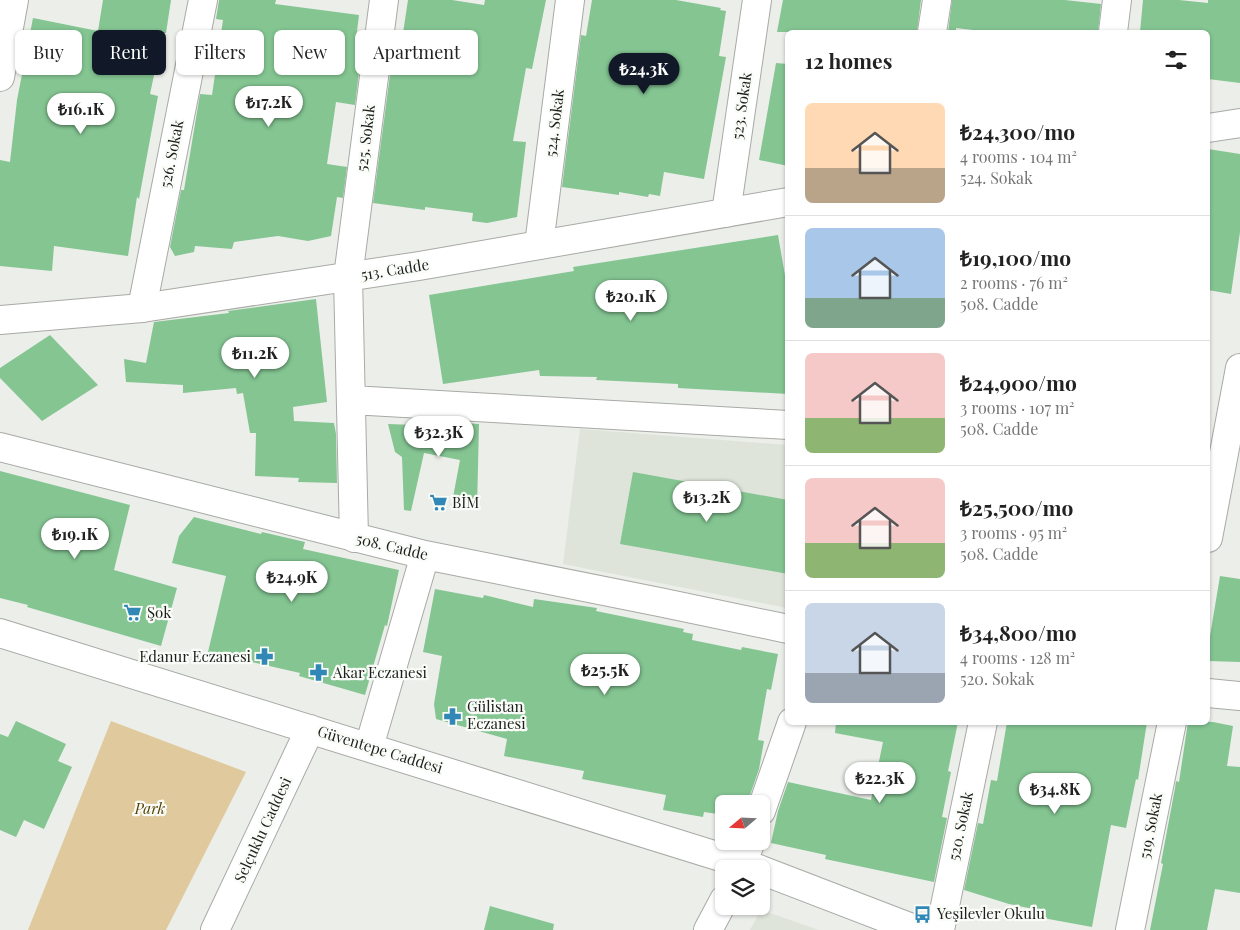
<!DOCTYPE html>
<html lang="en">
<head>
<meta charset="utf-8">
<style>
	body { margin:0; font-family:"Playfair Display",serif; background:#f6f6f6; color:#222; height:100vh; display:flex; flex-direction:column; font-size:19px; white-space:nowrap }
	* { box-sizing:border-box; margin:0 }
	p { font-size:16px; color:#767676 }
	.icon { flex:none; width:28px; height:28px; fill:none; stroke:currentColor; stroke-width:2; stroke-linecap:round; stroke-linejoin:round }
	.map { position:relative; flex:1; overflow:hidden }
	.panel { position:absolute; left:785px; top:30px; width:425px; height:695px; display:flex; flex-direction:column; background:#fff; border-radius:8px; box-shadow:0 1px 4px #0004 }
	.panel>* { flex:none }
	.banner { position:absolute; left:15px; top:30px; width:475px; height:45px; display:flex; gap:10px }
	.needle { width:32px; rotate:251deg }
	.controls { position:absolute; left:715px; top:795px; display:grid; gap:10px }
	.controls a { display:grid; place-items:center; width:55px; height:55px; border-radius:8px; background:#fff; box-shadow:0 1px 4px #0004; font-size:25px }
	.price { position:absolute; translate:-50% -42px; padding:0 11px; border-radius:18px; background:#fff; color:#222; font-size:16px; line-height:32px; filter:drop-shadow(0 1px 2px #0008) }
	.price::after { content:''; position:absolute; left:50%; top:30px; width:15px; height:11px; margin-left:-8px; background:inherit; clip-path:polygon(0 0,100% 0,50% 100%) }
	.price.active { background:#111827; color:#fff }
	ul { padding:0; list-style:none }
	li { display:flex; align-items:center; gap:15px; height:125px; padding:0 20px }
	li+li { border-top:1px solid #e0e0e0 }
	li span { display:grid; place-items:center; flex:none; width:140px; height:100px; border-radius:8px; color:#555 }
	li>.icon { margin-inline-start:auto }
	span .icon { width:60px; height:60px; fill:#fffc; stroke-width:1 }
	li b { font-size:21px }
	h2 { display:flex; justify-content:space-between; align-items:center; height:60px; padding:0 20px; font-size:21px }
	.chip { padding:0 18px; border-radius:8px; background:#fff; box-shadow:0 1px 4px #0004; font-size:18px; line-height:45px }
	.chip.active { background:#111827; color:#fff }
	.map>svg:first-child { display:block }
</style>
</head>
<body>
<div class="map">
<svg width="1240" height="930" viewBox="0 0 1240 930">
	<rect width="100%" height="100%" fill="#eceeea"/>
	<!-- built -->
	<path fill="#dee4d9" d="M580 429 787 445V608L563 564Z
		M761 910 819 930H750Z"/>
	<!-- green -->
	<path fill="#e0ca9d" d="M111 721 246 772 166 930H28Z"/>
	<!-- building -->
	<path fill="#84c592" d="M103 0H171L166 33H163L150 94 158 96 139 199 137 197 128 256 54 246 52 271 0 266V160L10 162 17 100 33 18 98 31Z
		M219 0H276L275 4 359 15 355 47 362 48 355 105 336 102 327 164 347 167 343 198 337 197 331 236 308 241 278 236 234 242 232 249 195 246 194 252 175 256 170 247 181 190H184L200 94 212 95 223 20 216 19Z
		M408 0H452L484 5 485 0H546L532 69 526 68 513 141 526 142 517 217 487 223 472 221 473 213 425 207V210L373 203 393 52 400 53Z
		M592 0H676L721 8 720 10 726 11 719 56 726 57 704 179 664 172 660 196 649 194 648 197 619 192V195L562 187 581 35 586 36Z
		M783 0H921L917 32H777Z
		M952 0H1065L1101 4 1098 32H991L956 28V32H948Z
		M1143 0H1179L1208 3V0H1240V83L1208 79V32H1140Z
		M776 63 788 64V166L759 160Z
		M1208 149 1240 154V232L1231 294 1208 290Z
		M778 235 788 293V394L678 388V384L596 380 597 377 540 376 539 370 443 384 429 295 574 271 573 267Z
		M316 299 327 402 293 407 294 421 334 423 336 434 337 483 298 482 299 478 255 476 256 433H250L243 393 237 394 236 388 183 393V385L126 382 124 359 146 363 154 322 229 313 228 311Z
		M50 335 98 385 42 421 0 378V368Z
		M467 423 479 424 477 508H451L460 460 424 453 411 511 404 510 402 457 395 452 388 424 466 427Z
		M0 471 130 505 114 570 177 588 161 646 27 607 28 605 0 598Z
		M633 472 788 500V574L620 544Z
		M194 517 261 534 262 532 305 542 303 549 399 570 387 626 385 625 365 695 299 676 300 673 208 652 226 576 172 563 179 536Z
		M1220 576 1240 579V662L1208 661V648Z
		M435 589 483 598 484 595 533 607 534 599 597 608 596 611 684 629 683 632 693 634 692 640 741 650 742 647 778 654 771 690 767 689 758 740 764 741 759 769 747 804H724V815L704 812 703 817 663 810 666 795 582 779 584 771 504 756 507 739 436 719 434 704 442 656 423 652Z
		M16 721 66 744 58 761 72 767 44 829 24 820 16 837 0 830V734L8 737Z
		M836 722H958L948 771 951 772 942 817 947 818 934 882 825 859 826 855 771 843 778 811 788 782 871 800 883 742 835 733Z
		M1007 722H1147L1138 780 1136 779 1126 828 1111 825 1092 927 1043 918 1044 911 1009 904 964 890 978 823 983 824 991 780 997 781Z
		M1188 722H1213L1233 726 1227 766 1240 767V893L1215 889 1207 930H1150L1163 864 1161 863 1175 788 1176 781 1179 782Z
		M490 906 554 924 553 930H484Z"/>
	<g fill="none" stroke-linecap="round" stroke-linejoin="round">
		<defs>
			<path id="minor" d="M932 32 937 0
				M1113 32 1117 0
				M0 77 14 0
				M726 213 757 0
				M539 245 570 0
				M142 308 203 0
				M351 400 788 425
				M0 447 425 555 664 603 788 629
				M354 538 348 277 384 0
				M1208 538 1240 368
				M1208 693 1240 696
				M369 747 425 555
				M761 811 792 722
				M740 869 751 841
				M708 930 724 900
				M940 930 983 722
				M1130 930 1172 722"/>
			<path id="tertiary" d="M1208 128 1240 123
				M0 320 142 308 419 266 788 202
				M0 633 759 869
				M761 870 917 930
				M215 930 310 729"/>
		</defs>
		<!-- minor casing -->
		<use href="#minor" stroke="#a8aaa6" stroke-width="30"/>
		<!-- tertiary casing -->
		<use href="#tertiary" stroke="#a8aaa6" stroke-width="30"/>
		<!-- minor -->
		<use href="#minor" stroke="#fff" stroke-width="28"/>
		<!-- tertiary -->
		<use href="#tertiary" stroke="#fff" stroke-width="28"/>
	</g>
	<!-- icons -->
	<defs>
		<symbol id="supermarket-bare" viewBox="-9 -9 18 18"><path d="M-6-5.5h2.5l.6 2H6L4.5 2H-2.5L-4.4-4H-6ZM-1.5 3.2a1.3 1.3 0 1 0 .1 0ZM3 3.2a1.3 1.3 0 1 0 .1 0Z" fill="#3187b6" stroke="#f9fcf7" stroke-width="2.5" paint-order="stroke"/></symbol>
		<symbol id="pharmacy-bare" viewBox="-9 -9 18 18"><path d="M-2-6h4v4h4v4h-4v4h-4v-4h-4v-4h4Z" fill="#3187b6" stroke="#f9fcf7" stroke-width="2.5" paint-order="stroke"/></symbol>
		<symbol id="bus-bare" viewBox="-9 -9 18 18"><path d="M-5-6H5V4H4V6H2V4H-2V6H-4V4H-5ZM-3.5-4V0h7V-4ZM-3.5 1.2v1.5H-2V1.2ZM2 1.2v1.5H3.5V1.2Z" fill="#3187b6" stroke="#f9fcf7" stroke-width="2.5" paint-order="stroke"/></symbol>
	</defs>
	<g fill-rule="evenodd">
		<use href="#supermarket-bare" x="426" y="490" width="25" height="25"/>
		<use href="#supermarket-bare" x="120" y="600" width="25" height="25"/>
		<use href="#pharmacy-bare" x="252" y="644" width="25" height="25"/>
		<use href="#pharmacy-bare" x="306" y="660" width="25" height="25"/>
		<use href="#pharmacy-bare" x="440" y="704" width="25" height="25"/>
		<use href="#bus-bare" x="910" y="902" width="25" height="25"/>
	</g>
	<g text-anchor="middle" stroke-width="4.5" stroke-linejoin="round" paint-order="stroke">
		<!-- street labels -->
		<g font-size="15" fill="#1d1e1c" stroke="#f9fcf7">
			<text transform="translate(742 106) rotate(-82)" y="5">523. Sokak</text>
			<text transform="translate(555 123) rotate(-83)" y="5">524. Sokak</text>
			<text transform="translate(366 138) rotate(-83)" y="5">525. Sokak</text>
			<text transform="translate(172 154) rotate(-79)" y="5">526. Sokak</text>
			<text transform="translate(395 270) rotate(-9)" y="5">513. Cadde</text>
			<text transform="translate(392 547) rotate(13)" y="5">508. Cadde</text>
			<text transform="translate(380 750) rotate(17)" y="5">Güventepe Caddesi</text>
			<text transform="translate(961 826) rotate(-78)" y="5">520. Sokak</text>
			<text transform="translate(1151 826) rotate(-79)" y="5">519. Sokak</text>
			<text transform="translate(263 830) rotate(-65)" y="5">Selçuklu Caddesi</text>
		</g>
		<!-- poi labels -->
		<g font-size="15" fill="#1d1e1c" stroke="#f9fcf7" text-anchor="start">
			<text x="452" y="508">BİM</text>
			<text x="147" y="618">Şok</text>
			<text x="251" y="662" text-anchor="end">Edanur Eczanesi</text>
			<text x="333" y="678">Akar Eczanesi</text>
			<text x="467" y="712">Gülistan<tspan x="467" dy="17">Eczanesi</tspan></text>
			<text x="937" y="919">Yeşilevler Okulu</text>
		</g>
		<!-- park labels -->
		<g font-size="15" font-style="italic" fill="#574105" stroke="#f9fcf7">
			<text x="150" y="814">Park</text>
		</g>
	</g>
</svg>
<div class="controls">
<a><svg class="needle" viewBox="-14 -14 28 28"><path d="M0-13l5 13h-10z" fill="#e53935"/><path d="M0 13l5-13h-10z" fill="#767676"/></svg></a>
<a><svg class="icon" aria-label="layers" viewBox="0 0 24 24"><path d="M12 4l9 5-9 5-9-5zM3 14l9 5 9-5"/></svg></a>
</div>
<b class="price active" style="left:644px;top:95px">₺24.3K</b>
<b class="price" style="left:269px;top:128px">₺17.2K</b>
<b class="price" style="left:81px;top:135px">₺16.1K</b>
<b class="price" style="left:631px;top:322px">₺20.1K</b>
<b class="price" style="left:255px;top:379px">₺11.2K</b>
<b class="price" style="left:439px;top:458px">₺32.3K</b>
<b class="price" style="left:707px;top:523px">₺13.2K</b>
<b class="price" style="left:75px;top:560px">₺19.1K</b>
<b class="price" style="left:292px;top:603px">₺24.9K</b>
<b class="price" style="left:605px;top:696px">₺25.5K</b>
<b class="price" style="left:880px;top:804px">₺22.3K</b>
<b class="price" style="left:1055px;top:815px">₺34.8K</b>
<div class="banner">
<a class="chip">Buy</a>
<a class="chip active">Rent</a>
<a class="chip">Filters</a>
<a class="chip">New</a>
<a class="chip">Apartment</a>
</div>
<section class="panel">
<h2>12 homes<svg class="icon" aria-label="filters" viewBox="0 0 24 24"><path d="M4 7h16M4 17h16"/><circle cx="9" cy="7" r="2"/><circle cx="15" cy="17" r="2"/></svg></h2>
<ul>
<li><span style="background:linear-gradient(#ffd9b3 65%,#b9a48a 0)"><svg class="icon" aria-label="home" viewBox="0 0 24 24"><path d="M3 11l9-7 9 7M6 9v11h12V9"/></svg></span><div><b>₺24,300/mo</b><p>4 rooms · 104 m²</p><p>524. Sokak</p></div></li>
<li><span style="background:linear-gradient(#a9c7e8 70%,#7fa58c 0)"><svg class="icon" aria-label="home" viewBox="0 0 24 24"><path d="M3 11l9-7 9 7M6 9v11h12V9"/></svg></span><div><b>₺19,100/mo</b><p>2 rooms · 76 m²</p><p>508. Cadde</p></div></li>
<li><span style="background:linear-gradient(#f6c9c9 65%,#8fb573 0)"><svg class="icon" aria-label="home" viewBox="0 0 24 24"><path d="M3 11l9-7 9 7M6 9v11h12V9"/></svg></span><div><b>₺24,900/mo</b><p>3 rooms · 107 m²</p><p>508. Cadde</p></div></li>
<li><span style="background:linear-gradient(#f6c9c9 65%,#8fb573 0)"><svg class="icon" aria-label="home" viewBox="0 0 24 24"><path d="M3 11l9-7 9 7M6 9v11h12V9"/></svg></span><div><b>₺25,500/mo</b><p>3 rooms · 95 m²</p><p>508. Cadde</p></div></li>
<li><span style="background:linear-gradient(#c9d6e8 70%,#9aa5b1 0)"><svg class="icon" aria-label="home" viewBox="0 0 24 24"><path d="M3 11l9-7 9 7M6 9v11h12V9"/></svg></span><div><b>₺34,800/mo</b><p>4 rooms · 128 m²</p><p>520. Sokak</p></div></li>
</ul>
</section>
</div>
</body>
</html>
